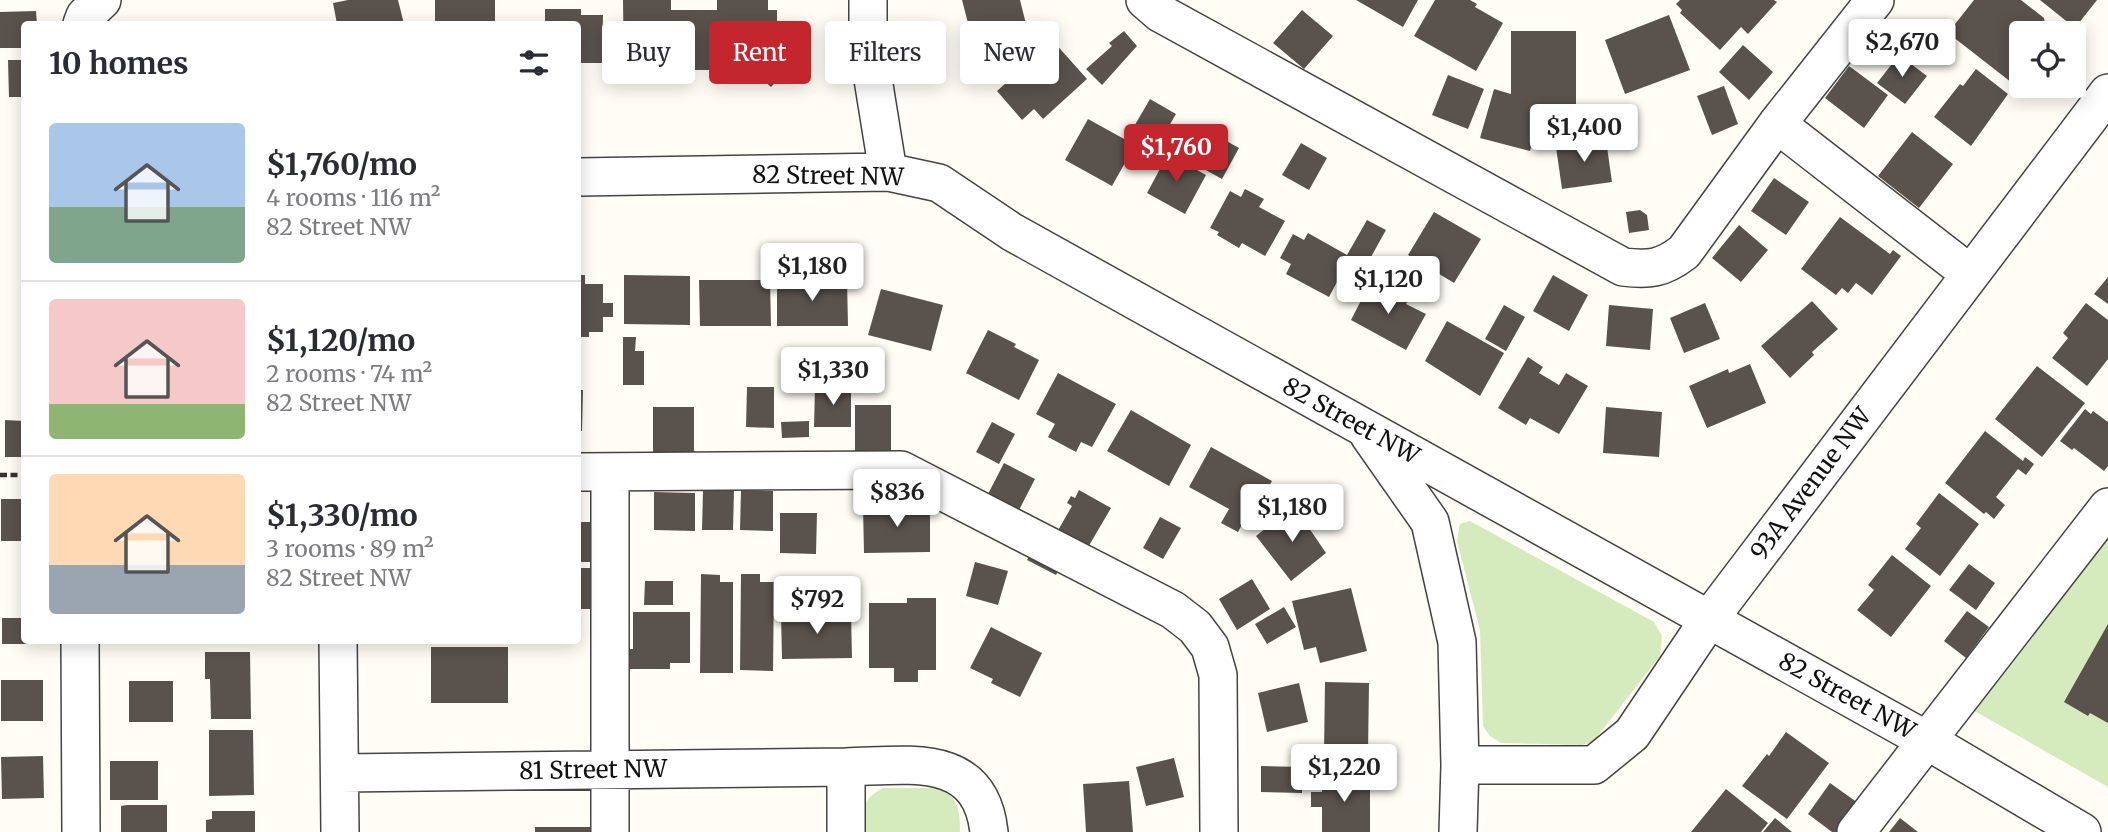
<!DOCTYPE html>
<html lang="en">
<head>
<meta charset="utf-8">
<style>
	body { margin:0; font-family:Merriweather,serif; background:#f7f7f7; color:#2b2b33; height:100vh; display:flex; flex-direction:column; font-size:26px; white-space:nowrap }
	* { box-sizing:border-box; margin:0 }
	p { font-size:23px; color:#7c7c81 }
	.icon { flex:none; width:38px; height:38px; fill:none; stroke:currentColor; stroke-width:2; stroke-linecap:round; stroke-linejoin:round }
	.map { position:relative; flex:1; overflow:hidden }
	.panel { position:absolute; left:21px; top:21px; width:560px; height:623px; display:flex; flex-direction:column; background:#fff; border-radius:7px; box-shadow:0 4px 18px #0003 }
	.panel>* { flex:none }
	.banner { position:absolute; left:602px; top:21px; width:665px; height:63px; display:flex; gap:14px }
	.tools { position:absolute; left:2009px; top:21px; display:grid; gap:14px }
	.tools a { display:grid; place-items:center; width:77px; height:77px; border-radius:7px; background:#fff; box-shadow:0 4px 18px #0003; font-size:35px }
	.price { position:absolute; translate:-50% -60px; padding:0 16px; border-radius:7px; background:#fff; color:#222; font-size:23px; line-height:46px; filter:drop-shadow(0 2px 4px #0008) }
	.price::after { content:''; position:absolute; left:50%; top:42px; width:21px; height:16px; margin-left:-10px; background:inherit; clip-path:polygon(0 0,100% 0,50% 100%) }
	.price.selected { background:#c4262e; color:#fff }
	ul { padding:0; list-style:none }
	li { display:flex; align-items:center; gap:21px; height:175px; padding:0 28px }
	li+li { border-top:2px solid #e1e1e2 }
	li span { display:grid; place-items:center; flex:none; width:196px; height:140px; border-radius:7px; color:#555 }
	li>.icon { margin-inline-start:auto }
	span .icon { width:84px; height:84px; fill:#fffc; stroke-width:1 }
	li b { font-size:30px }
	h2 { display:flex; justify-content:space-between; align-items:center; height:84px; padding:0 28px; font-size:30px }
	.pill { padding:0 24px; border-radius:7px; background:#fff; box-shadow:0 4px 18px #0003; font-size:24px; line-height:63px }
	.pill.selected { background:#c4262e; color:#fff }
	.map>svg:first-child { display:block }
</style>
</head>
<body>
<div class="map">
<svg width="2108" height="832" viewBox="0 0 2108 832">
	<rect width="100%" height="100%" fill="#fffdf5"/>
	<!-- green -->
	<path fill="#d5ebbd" d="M2108 520V787L1964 705Z
		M1470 521 1654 622 1662 636 1660 656 1593 742 1582 745 1501 743 1490 736 1483 726 1480 630 1457 541 1460 524Z
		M883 788H938C959 796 960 812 960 832H861C861 811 863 798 883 788Z"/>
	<!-- building -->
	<path fill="#5a524d" d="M348 0H398L404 24H337L333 3Z
		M435 0H495V24H435Z
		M623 0H671V10H717V0H768V10H777V43H768L767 54 785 72 771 87 752 70H660V78H624Z
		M962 0H1020L1028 32 974 46Z
		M1356 0H1418L1403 27Z
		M1435 0H1470L1477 4 1475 7 1503 23 1476 71 1414 36Z
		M1680 0H1774L1777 2 1748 34 1741 27 1720 50 1680 13 1682 10 1676 4Z
		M1974 0H2021L2044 18 2045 23 2041 33H2021V80L2016 86 1948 33Z
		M2040 0H2097L2075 28Z
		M545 9H581V15H603L602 63H578V24H545Z
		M1302 10 1333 36 1304 69 1273 43Z
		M36 11 37 24H24V48H0V12Z
		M1669 15 1690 70 1625 94 1605 40Z
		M1124 31 1137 46 1102 85 1086 69 1112 46 1109 43Z
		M1511 31H1576V105H1543L1530 151 1480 138 1494 89 1511 94Z
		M1053 41 1087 79 1043 119 1034 109 1022 120 997 91Z
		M1743 45 1773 72 1749 100 1719 72Z
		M1899 55 1927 76 1905 104 1877 83Z
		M8 60H24V97H9Z
		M1849 66 1888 95 1864 128 1825 98Z
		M1976 69 2008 94 1971 146 1934 117 1960 84 1963 86Z
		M1448 75 1484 89 1468 129 1432 115Z
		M1724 86 1738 124 1712 135 1697 96Z
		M1150 99 1176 114 1155 150 1129 135Z
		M1088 119 1135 145 1112 186 1065 160Z
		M1912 132 1953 164 1919 208 1878 176Z
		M1221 138 1239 148 1222 179 1204 169Z
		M1606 140 1612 182 1562 189 1556 147Z
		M1301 143 1327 158 1309 190 1282 175Z
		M1168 154 1206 175 1185 214 1147 193Z
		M1774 178 1809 202 1786 235 1751 211Z
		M1245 189 1264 199 1259 207 1285 221 1265 256 1242 243 1239 248 1217 235 1219 232 1210 228 1230 191 1241 197Z
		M1640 210 1647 215 1649 230 1629 233 1626 212Z
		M1434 212 1481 239 1454 283 1408 255Z
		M1840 217 1890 254 1893 250 1901 256 1872 295 1856 283 1848 293 1842 288 1836 295 1801 269Z
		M1367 220 1386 230 1352 291 1337 282 1329 297 1286 274 1291 264 1280 258 1293 234 1304 240 1308 233 1347 255Z
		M1739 225 1768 250 1741 282 1712 258Z
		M578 275H585V284H603V303H613V317H603V332H589V337H578Z
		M624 275 690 276V325L624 324Z
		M1553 275 1588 295 1569 331 1533 311Z
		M2108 277V304L2094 294Z
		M699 280H770L771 326H700Z
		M777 280H847L848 326H777Z
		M1371 281 1408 301 1406 304 1426 314 1406 350 1351 320Z
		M881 289 943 305 931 351 868 335Z
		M1812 301 1838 329 1812 352 1814 355 1790 378 1761 346Z
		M1705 303 1720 339 1684 353 1670 318Z
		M2086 303 2108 320V359L2087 386 2052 358 2068 338 2063 333Z
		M1504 305 1525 317 1506 351 1485 339Z
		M1609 305 1653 309 1650 350 1606 346Z
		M1447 321 1504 353 1480 396 1425 361Z
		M988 330 1016 344 1014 347 1039 360 1019 400 966 373Z
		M623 337H636L635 351H644V385H623Z
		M1528 357 1543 367 1539 373 1559 385 1566 373 1588 386 1559 434 1530 418 1526 425 1498 408Z
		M1750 364 1766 403 1707 428 1689 386 1728 369 1729 373Z
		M2037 366 2085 403 2042 457 1995 419Z
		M1058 373 1116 404 1092 447 1081 442 1076 452 1048 437 1055 424 1036 414Z
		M747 387H774V428L746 427Z
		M815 387 851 388V427H814Z
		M578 390H583L582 431H578Z
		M855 405H891V453L855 452Z
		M653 407H694V456H653Z
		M1606 407 1662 412 1659 457 1603 453Z
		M2085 409 2091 414 2093 411 2108 422V466L2104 471 2074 448 2072 450 2060 441Z
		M1131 410 1191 445 1169 486 1107 451Z
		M5 420 24 421V457H5Z
		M809 421V437L782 438 781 422Z
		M992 422 1015 434 999 464 976 452Z
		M1985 431 2023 461 2025 457 2034 464 2026 475 2018 469 1996 497 2005 505 1994 519 1986 512 1984 514 1945 483Z
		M1211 447 1272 481 1250 521 1245 519 1238 532 1221 523 1229 509 1189 487Z
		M1004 463 1035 479 1018 512 987 496Z
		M703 490H734L733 530H702Z
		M741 490 773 491V531L740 530Z
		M1079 490 1111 508 1087 549 1057 532 1072 506 1067 503 1071 496 1075 498Z
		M654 492 695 493V531L654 530Z
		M1939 493 1979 524 1940 576 1905 549 1921 528 1916 524Z
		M1 499H24V541H1Z
		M930 505V552L864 553 863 506Z
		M1294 506 1326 553 1291 581 1256 536Z
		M780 513H817L816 554 780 553Z
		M1160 517 1181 528 1163 559 1143 548Z
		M578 522H592V562H578Z
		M1033 548 1062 563 1056 575 1027 560Z
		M1892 555 1931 586 1891 637 1857 610 1874 590 1868 585Z
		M975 562 1008 571 998 605 966 596Z
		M1969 564 1995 583 1976 610 1949 590Z
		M578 568H590V609H578Z
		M701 574 720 575V582H733V673H700Z
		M741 574H760V582H774L773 671 740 670Z
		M1252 579 1270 609 1237 630 1219 599Z
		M645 581H673V605H644Z
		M1351 588 1367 651 1320 663 1316 647 1304 650 1292 601Z
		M907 598H936V670H918V682H894V668H869V603H907Z
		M1284 607 1296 627 1267 644 1255 624Z
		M1967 611 1989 627 1966 658 1944 641Z
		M633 612H690V663H670V669H629V649H633Z
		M851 613 852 658 782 659 781 614Z
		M2 618H24V640H43V644H2Z
		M2108 624V723L2090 713 2088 716 2064 702Z
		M991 627 1042 653 1020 697 991 683 993 679 970 668Z
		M431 647H508V703H431Z
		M205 652H250L251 719H211L210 679H205Z
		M1 680H43V721H1Z
		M129 681H173V722H129Z
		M1325 682 1369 683 1368 753H1324Z
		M1299 683 1308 722 1267 732 1258 693Z
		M209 730H253L254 795 209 796Z
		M1786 732 1829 763 1787 819 1742 786 1767 754 1769 756Z
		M43 756 44 798 2 799 1 757Z
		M1174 758 1184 797 1146 806 1136 767Z
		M110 761H158V800H110Z
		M1261 766 1303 767 1302 793 1261 792Z
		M1322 777 1370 778V832H1322V807H1311V792H1322Z
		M1129 781 1133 832H1086L1083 784Z
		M1830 783 1858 803 1837 832H1832L1808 814Z
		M1726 789 1768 823 1761 832H1691Z
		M127 805H167V832H121V806Z
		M212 811H255V832H206V820L212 819Z
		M1775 818 1792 832H1763Z
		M1900 818 1918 832H1889Z
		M535 827H591V832H535Z"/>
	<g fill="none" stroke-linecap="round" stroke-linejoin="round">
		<defs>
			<path id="minor" d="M868 0V48L888 172
				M1145 0 1160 13 1623 267C1649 270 1662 269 1684 252L1777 124 1875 0
				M82 24 85 16 102 0
				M1777 124 1969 273
				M578 177 888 172 939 183 1012 232 1926 740 2082 832
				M1369 435 1430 522 1457 642 1460 765 1458 832
				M578 472 901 470 1173 610 1195 627 1210 647 1218 675 1219 832
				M610 472V832
				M80 640 81 832
				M338 640 340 832
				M1460 765H1594L1632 734 1710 618 2108 93
				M846 767C906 766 980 750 989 832
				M341 773 846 767V832
				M1856 832 2108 507"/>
		</defs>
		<!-- minor casing -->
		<use href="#minor" stroke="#444" stroke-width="40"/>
		<!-- path -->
		<path stroke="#333" stroke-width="4.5" stroke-dasharray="7 3.5" stroke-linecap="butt" d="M0 475H24"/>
		<!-- minor -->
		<use href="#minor" stroke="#fff" stroke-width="37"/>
	</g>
	<g text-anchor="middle" stroke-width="7" stroke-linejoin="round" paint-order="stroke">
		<!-- street labels -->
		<g font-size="24" fill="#111" stroke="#fff">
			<text transform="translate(828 176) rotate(1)" y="8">82 Street NW</text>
			<text transform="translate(1351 421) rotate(29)" y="8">82 Street NW</text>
			<text transform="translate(1811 484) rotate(-53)" y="8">93A Avenue NW</text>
			<text transform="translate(1847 696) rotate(29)" y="8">82 Street NW</text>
			<text transform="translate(593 770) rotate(-1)" y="8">81 Street NW</text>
		</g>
	</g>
</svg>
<div class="tools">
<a><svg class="icon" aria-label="locate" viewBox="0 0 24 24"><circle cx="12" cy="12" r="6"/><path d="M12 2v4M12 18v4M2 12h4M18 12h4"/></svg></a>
</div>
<b class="price" style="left:1902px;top:79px">$2,670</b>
<b class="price" style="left:1584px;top:164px">$1,400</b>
<b class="price selected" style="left:1176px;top:184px">$1,760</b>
<b class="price" style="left:812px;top:303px">$1,180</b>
<b class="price" style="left:1388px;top:316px">$1,120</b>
<b class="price" style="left:833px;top:407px">$1,330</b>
<b class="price" style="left:897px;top:529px">$836</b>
<b class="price" style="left:1292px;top:544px">$1,180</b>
<b class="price" style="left:817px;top:636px">$792</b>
<b class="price" style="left:1344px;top:804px">$1,220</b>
<div class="banner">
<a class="pill">Buy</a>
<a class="pill selected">Rent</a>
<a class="pill">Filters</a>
<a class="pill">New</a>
</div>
<section class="panel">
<h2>10 homes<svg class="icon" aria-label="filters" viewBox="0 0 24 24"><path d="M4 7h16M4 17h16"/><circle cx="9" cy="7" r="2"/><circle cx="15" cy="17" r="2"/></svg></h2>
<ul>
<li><span style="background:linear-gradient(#a9c7e8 60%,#7fa58c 0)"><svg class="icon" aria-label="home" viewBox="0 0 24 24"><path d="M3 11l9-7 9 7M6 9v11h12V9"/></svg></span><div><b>$1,760/mo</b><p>4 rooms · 116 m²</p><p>82 Street NW</p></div></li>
<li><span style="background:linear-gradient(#f6c9c9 75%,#8fb573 0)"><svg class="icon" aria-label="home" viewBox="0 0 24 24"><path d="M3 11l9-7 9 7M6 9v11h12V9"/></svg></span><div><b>$1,120/mo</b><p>2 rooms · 74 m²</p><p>82 Street NW</p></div></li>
<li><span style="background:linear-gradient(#ffd9b3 65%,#9aa5b1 0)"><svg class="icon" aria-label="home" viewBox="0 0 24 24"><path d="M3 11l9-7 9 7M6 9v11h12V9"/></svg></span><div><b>$1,330/mo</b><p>3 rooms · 89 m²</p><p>82 Street NW</p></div></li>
</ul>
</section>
</div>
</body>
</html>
